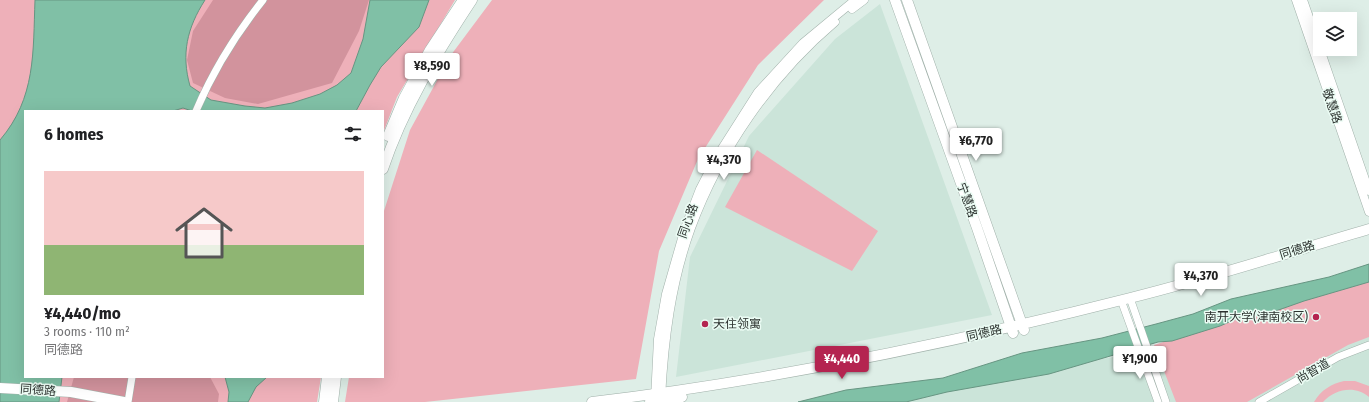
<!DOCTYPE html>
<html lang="en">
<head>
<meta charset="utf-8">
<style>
	body { margin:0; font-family:"Fira Sans Condensed","Noto Sans SC",sans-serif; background:#f6f6f6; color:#202124; height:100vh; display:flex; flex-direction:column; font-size:15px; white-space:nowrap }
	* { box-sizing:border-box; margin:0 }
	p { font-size:13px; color:#757577 }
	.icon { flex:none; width:22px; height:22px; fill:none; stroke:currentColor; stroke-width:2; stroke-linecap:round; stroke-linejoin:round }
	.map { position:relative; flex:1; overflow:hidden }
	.drawer { position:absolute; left:24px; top:110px; width:360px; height:268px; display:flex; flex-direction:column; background:#fff; border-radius:0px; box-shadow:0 4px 16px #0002 }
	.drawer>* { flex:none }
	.tools { position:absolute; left:1313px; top:12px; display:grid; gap:8px }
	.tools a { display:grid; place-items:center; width:44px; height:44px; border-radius:0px; background:#fff; box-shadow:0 4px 16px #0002; font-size:20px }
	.price { position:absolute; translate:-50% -34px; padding:0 9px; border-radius:4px; background:#fff; color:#222; font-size:13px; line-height:26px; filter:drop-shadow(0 1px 2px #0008) }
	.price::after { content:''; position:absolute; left:50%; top:24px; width:12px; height:9px; margin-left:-6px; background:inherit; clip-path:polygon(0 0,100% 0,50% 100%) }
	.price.current { background:#b42450; color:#fff }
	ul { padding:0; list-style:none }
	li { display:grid; align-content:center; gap:8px; height:212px; padding:0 20px }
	li span { display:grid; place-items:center; height:124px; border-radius:0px; color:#555 }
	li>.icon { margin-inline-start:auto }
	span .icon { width:72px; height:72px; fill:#fffc; stroke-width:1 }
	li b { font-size:17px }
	h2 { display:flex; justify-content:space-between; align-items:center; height:48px; padding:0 20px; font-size:17px }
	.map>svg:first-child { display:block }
</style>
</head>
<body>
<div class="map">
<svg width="1369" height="402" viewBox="0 0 1369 402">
	<rect width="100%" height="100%" fill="#deeee7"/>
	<!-- built -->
	<path fill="#cbe4d9" d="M880 4 992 315 676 377 690 257 749 136 835 39Z
		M1369 283V402H840L1156 350Z"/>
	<!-- green -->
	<path fill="#eeb0b9" d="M0 0H455L397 97 383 133V111H25V377H321L317 402H0Z
		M492 0H824L758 65 698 159 659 251 636 379 425 402H345L349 377H383V214L410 130 451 55Z
		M757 150 878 231 852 271 725 207Z
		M1369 275V337L1348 345 1247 402H1176L1154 345Z
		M1344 381H1355L1369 386V397C1355 385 1335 389 1323 402H1314C1321 390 1331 384 1344 381Z"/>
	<!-- forest -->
	<path fill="#d2939d" d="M213 0H369L359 31 332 83 258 104 225 98 193 83 187 60 193 31Z
		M74 377H210L219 394 218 402H67Z"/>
	<!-- water -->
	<path fill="#80c0a6" stroke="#679582" d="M35 0H205C187 28 181 54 190 86L211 100 245 106 265 108 292 103 320 94 337 85 351 73 363 39 370 0H429L419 27 381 67 370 85 356 111H192L183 108 173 111H25V377H62L59 402H0V140C36 98 33 52 35 0Z
		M1369 264V282L1304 301 1270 313 1243 316 1220 326 1172 341 1158 342 1049 374 947 392 906 402H798L846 390 943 378 1022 353 1102 338 1156 324 1193 314 1231 299 1329 277Z
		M225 377H267L256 387 248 402H228L229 392Z"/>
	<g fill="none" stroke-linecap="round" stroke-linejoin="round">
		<defs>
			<path id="minor" d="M196 111C213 71 236 34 263 0
				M1130 298 1166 402
				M1121 300 1158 402
				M128 402 132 377
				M1259 402 1338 357 1369 345"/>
			<path id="tertiary" d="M1296 0 1369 212
				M1303 0 1369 191
				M852 9 864 0
				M661 398C664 340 671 283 691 228 720 150 771 76 835 22
				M655 399 658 339 666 294 685 228 700 189 716 158 758 92 803 43 855 0"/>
			<path id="secondary" d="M895 0 977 228 1013 333
				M907 0 1024 330
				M388 136 404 98 430 50 463 0
				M383 169C403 109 437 53 472 0
				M0 388 71 392 124 402
				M324 402 327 377
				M333 402 336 377
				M592 402C774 380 953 343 1130 298 1211 278 1290 252 1369 229
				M650 402 682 397"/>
		</defs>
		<!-- minor casing -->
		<use href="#minor" stroke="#a1b1aa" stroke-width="8"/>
		<!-- tertiary casing -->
		<use href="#tertiary" stroke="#a1b1aa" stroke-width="9"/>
		<!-- secondary casing -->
		<use href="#secondary" stroke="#a1b1aa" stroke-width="11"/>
		<!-- minor -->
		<use href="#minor" stroke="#fff" stroke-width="7"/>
		<!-- tertiary -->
		<use href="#tertiary" stroke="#fff" stroke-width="8"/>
		<!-- secondary -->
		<use href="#secondary" stroke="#fff" stroke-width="10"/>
	</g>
	<!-- markers -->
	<g fill="#b42450" stroke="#ebfcf4" stroke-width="1.5">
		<circle cx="1316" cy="317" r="4"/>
		<circle cx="705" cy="324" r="4"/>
	</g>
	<g text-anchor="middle" stroke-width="3" stroke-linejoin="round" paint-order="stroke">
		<!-- street labels -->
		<g font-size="12" fill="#2c322f" stroke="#ebfcf4">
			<text transform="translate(1332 106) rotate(71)" y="4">敬慧路</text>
			<text transform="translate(967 200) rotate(70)" y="4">宁慧路</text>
			<text transform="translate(688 221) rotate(-70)" y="4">同心路</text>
			<text transform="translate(1297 250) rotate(-17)" y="4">同德路</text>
			<text transform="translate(984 333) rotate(-13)" y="4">同德路</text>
			<text transform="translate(1313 371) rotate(-30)" y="4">尚智道</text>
			<text transform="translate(38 390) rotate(4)" y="4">同德路</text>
		</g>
		<!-- poi labels -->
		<g font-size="12" fill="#2c322f" stroke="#ebfcf4" text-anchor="end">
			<text x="1308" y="321">南开大学(津南校区)</text>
			<text x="713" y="328" text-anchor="start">天住领寓</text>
		</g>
	</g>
</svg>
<div class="tools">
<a><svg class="icon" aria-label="layers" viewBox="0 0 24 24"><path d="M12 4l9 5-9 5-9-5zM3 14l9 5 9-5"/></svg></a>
</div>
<b class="price" style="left:432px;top:87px">¥8,590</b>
<b class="price" style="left:976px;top:162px">¥6,770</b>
<b class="price" style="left:724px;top:181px">¥4,370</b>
<b class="price" style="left:1201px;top:297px">¥4,370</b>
<b class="price current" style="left:842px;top:380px">¥4,440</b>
<b class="price" style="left:1140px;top:380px">¥1,900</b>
<section class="drawer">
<h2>6 homes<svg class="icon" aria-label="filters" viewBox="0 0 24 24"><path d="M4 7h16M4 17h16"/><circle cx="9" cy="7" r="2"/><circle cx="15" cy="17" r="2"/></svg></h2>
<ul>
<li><span style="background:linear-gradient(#f6c9c9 60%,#8fb573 0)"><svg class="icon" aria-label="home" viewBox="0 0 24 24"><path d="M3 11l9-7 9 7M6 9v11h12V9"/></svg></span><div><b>¥4,440/mo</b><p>3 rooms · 110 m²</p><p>同德路</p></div></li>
</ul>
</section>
</div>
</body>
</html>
